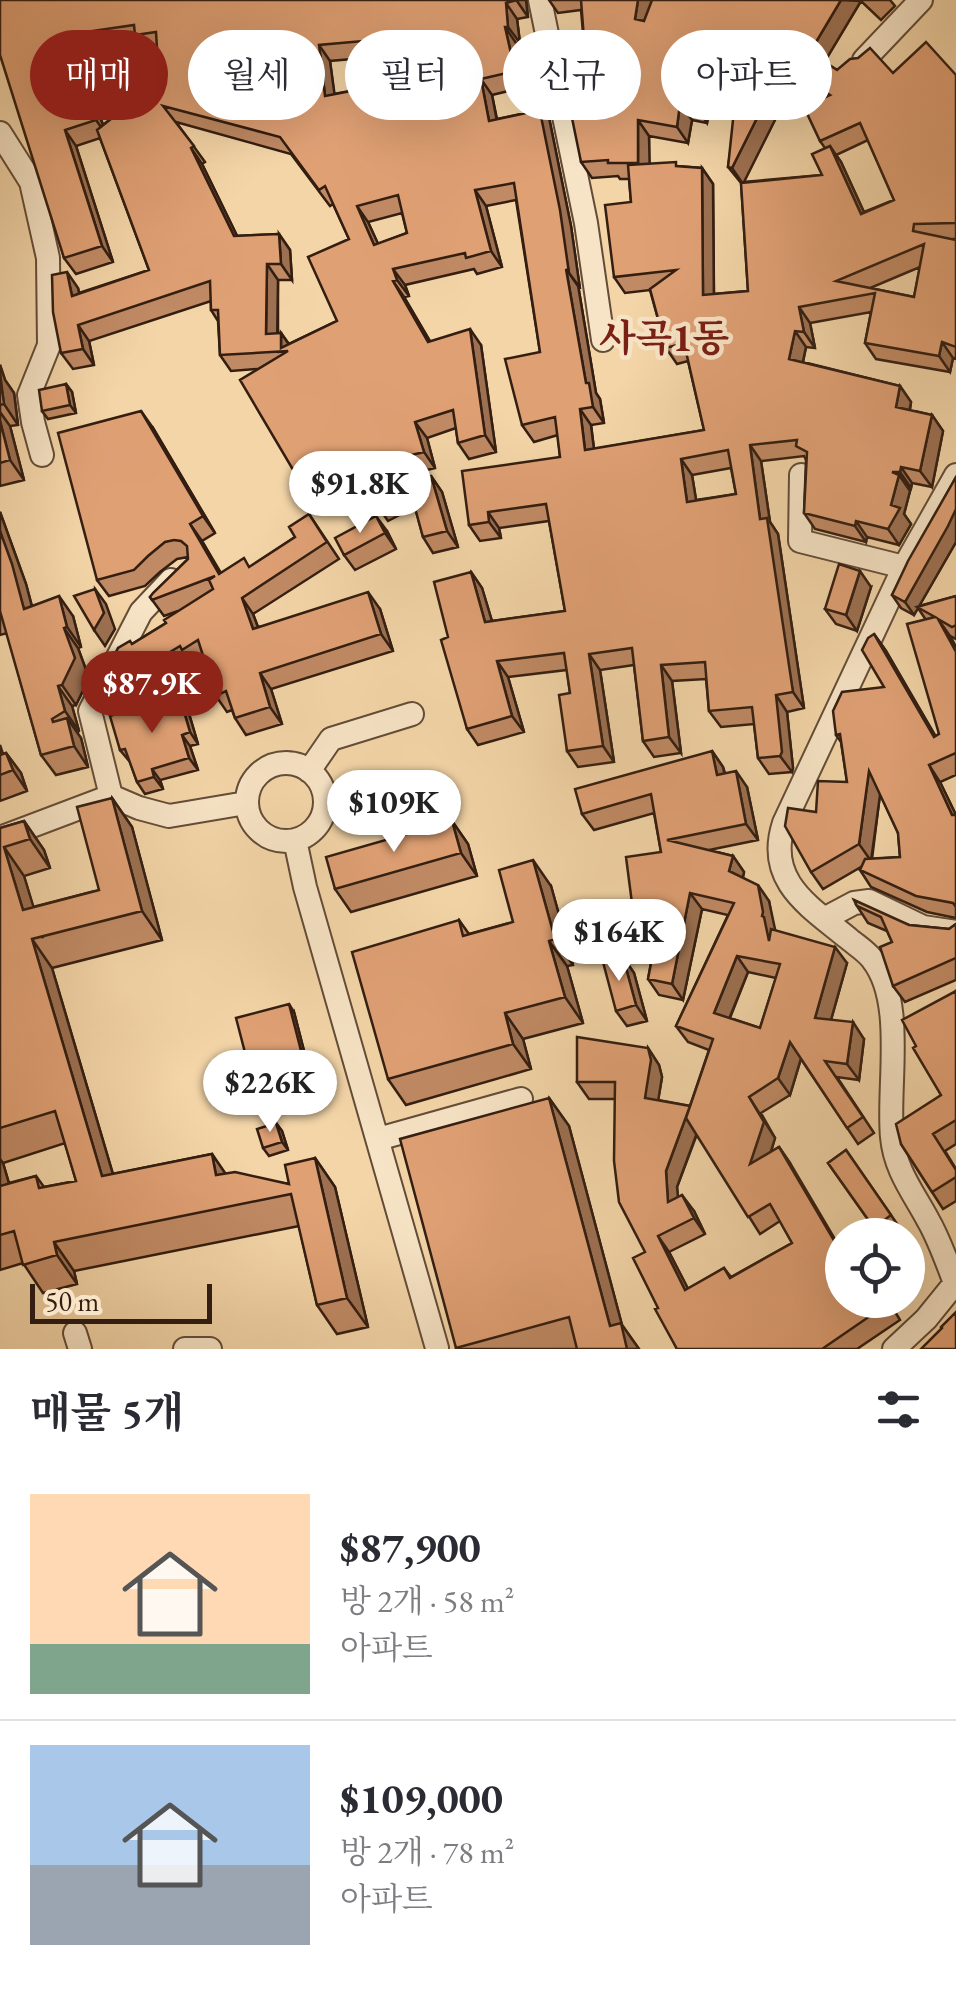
<!DOCTYPE html>
<html lang="ko">
<head>
<meta charset="utf-8">
<style>
	body { margin:0; font-family:"EB Garamond","Noto Serif KR",serif; background:#f7f7f7; color:#2b2b33; height:100vh; display:flex; flex-direction:column; font-size:38px; white-space:nowrap }
	* { box-sizing:border-box; margin:0 }
	p { font-size:32px; color:#7c7c81 }
	.icon { flex:none; width:55px; height:55px; fill:none; stroke:currentColor; stroke-width:2; stroke-linecap:round; stroke-linejoin:round }
	.map { position:relative; height:1349px; overflow:hidden }
	.sheet { display:flex; flex-direction:column; background:#fff; flex:1 }
	.sheet>* { flex:none }
	.top-card { position:absolute; left:30px; top:30px; width:898px; height:90px; display:flex; gap:20px }
	.controls { position:absolute; left:825px; top:1218px; display:grid; gap:20px }
	.controls a { display:grid; place-items:center; width:100px; height:100px; border-radius:50%; background:#fff; box-shadow:0 10px 40px #0002; font-size:50px }
	.scale { position:absolute; left:30px; bottom:25px; width:182px; box-sizing:border-box; padding-left:10px; border:5px solid #331e11; border-top:0; font-size:28px; line-height:35px; white-space:nowrap; color:#331e11; -webkit-text-stroke:8px #f7e4c6; paint-order:stroke }
	.price { position:absolute; translate:-50% -85px; padding:0 22px; border-radius:35px; background:#fff; color:#222; font-size:32px; line-height:65px; filter:drop-shadow(0 2px 5px #0008) }
	.price::after { content:''; position:absolute; left:50%; top:60px; width:30px; height:22px; margin-left:-15px; background:inherit; clip-path:polygon(0 0,100% 0,50% 100%) }
	.price.current { background:#8f2418; color:#fff }
	ul { padding:0; list-style:none }
	li { display:flex; align-items:center; gap:30px; height:250px; padding:0 30px }
	li+li { border-top:2px solid #e1e1e2 }
	li span { display:grid; place-items:center; flex:none; width:280px; height:200px; border-radius:0px; color:#555 }
	li>.icon { margin-inline-start:auto }
	span .icon { width:120px; height:120px; fill:#fffc; stroke-width:1 }
	li b { font-size:42px }
	h2 { display:flex; justify-content:space-between; align-items:center; height:120px; padding:0 30px; font-size:42px }
	.pill { padding:0 35px; border-radius:45px; background:#fff; box-shadow:0 10px 40px #0002; font-size:35px; line-height:90px }
	.pill.current { background:#8f2418; color:#fff }
	.map>svg:first-child { display:block }
</style>
</head>
<body>
<div class="map">
<svg width="956" height="1349" viewBox="0 0 956 1349">
	<rect width="100%" height="100%" fill="#f3d5a8"/>
	<filter id="stains"><feTurbulence type="fractalNoise" baseFrequency=".002" numOctaves="4"/><feColorMatrix values="0 0 0 0 .2 0 0 0 0 .09 0 0 0 0 .02 0 0 0 .5 -.17"/></filter>
	<radialGradient id="worn" r=".72"><stop offset=".6" stop-color="#630" stop-opacity="0"/><stop offset="1" stop-color="#630" stop-opacity=".3"/></radialGradient>
	<g fill="none" stroke-linecap="round" stroke-linejoin="round">
		<defs>
			<path id="minor" d="M540 0 586 223 603 340
				M864 60 921 0
				M0 133 31 182 48 258 49 345 29 395 33 422 42 455
				M801 475 800 541 904 567
				M247 802a39 39 0 1 1 78 0a39 39 0 1 1-78 0Z
				M309 771 331 739 412 714
				M111 796 139 808 169 816 246 803
				M0 838 111 796 90 711 141 612 171 580
				M295 840 305 887 437 1348
				M824 919 854 903 869 901 923 927 956 932
				M378 1139 521 1099
				M955 1283C947 1262 939 1239 928 1220 913 1192 895 1170 892 1137 887 1086 906 1001 872 959 866 951 856 945 849 939 809 906 765 881 784 823L904 567 956 475
				M75 1333 80 1349
				M185 1349H210
				M894 1349 926 1319 956 1282"/>
		</defs>
		<!-- minor casing -->
		<use href="#minor" stroke="#634c37" stroke-width="26"/>
		<!-- minor -->
		<use href="#minor" stroke="#f7e4c6" stroke-width="22"/>
	</g>
	<!-- wall -->
	<path fill="#c08a64" stroke="#331e11" stroke-width="2.5" fill-rule="evenodd" d="M0 0H526L528 17 517 19 520 43H516L523 74 543 88 571 226 580 289 578 285 596 393 600 399 604 423 591 425 594 449 704 430 688 361 677 364 666 348 650 290 625 293 614 277 631 202 629 179H620L618 176 592 178 581 162 587 78 581 10 558 13 549 0H890L895 6 881 20 861 1 824 62 837 70 956 75V239H952L956 240V359L953 358 950 372 876 359 865 343 871 312 810 323 815 348 806 347 803 362 900 386 911 402 910 410 932 415 943 431 932 487 912 483 911 488H908L910 491 904 514 911 524 899 545 867 537 866 542 815 529 804 513 806 460 804 456 761 461 770 522 778 534 804 708 787 712 793 768 792 772 769 774 758 758 754 724 721 727 709 711 706 679 672 681 681 753 654 757 643 741 634 665 600 670 614 762 578 767 567 751 570 693 567 670 508 677 524 732 478 745 467 729 448 637 471 572 482 588 492 621 565 611 549 521 499 528 501 538 480 541 469 525 560 457 558 435 534 442 522 425 540 352 516 200 486 206 502 267 477 274 474 269 405 285 409 296 404 297 430 342 481 345 496 452 469 459 458 443 456 428 427 438 435 468 410 474 411 479 431 476 442 492 458 547 433 553 423 537 415 507 388 521 377 505 362 478 317 506 305 490 257 369 231 371 220 355 218 321 211 310V301L89 341 94 365 73 369 61 353 78 288 79 293 149 270 100 138 76 146 113 262 76 274 64 258ZM140 42 147 51 157 50 159 81 103 125 80 62 85 61 83 50ZM375 57 377 86 334 94 330 61ZM795 80 822 98 820 141 825 148 822 175 743 182ZM521 88 526 113 497 119 492 95ZM711 100 737 107 728 167 741 183 748 291 714 294 713 184 702 168 649 164V136L688 143 692 120 707 123ZM176 122 291 154 330 206 333 204 349 239 337 321 289 344 281 333H278V280H292L290 250 279 234 237 236 202 164 205 162ZM868 140 894 200 864 212 841 162 836 155ZM402 213 407 233 378 244 368 222ZM920 267 914 297 870 288 908 272ZM731 468 736 494 696 500 692 475Z
		M0 365 5 380 14 393 18 425 10 426 24 480 0 486Z
		M66 384 72 392 76 413 48 419 42 411Z
		M153 428 215 533 202 541 220 573 250 567 295 537 309 514 339 559 253 614 258 627 380 609 393 651 271 689 282 724 246 735 235 718 232 710 227 712 216 696 204 659 193 666 191 663 136 697 124 680 132 644 166 623 178 611 164 616 150 597 188 559V557L177 559 160 572 145 586 109 596 97 580Z
		M956 477V542L919 606 956 596V639L950 636 956 647V775L940 782 956 815V918L927 912 871 887 860 870 861 867 823 889 811 872 816 812 847 782 841 742 836 735 884 687 874 634 886 651 935 736 939 734 926 620 918 608 914 615 901 608 892 595ZM880 794 898 833 900 857 872 859Z
		M0 512 26 584 32 606 73 616 81 647 78 648 89 678 76 705 72 706 79 731 77 733 81 738 88 767 56 775 41 755 7 633 0 635Z
		M387 531 396 549 355 570 344 555Z
		M871 587 857 631 836 624 825 609Z
		M179 695 187 707 198 744 190 746 198 770 160 780 163 789 145 794 137 782 130 762 120 750Z
		M0 745 3 754 6 753 21 773 27 791 0 801Z
		M712 751 723 767 725 773 747 787 758 840 709 850 733 856 744 872 743 878 769 901 774 930 847 963 831 1020 864 1039 859 1080 837 1077 874 1133 858 1144 801 1059 790 1095 761 1113 775 1138 771 1152 779 1147 790 1163 842 1300H888L900 1320 857 1349H677L658 1308 645 1252 615 1099H589L577 1082 648 1048 659 1065 662 1077 658 1100 690 1106 709 1050 688 1042 676 1026 728 915 702 909 683 1000 659 995 648 979 658 925 645 927 633 911 661 852 654 813 594 830 582 814ZM748 972 776 978 760 1028 730 1018ZM697 1134 760 1234 780 1221 792 1243 731 1277 724 1268 688 1289 669 1252 705 1234 694 1211 678 1197 677 1187Z
		M112 798 132 827 162 940 52 968 113 1174 212 1154 225 1174 289 1184 315 1158 335 1187 368 1327 337 1334 317 1305 299 1226 74 1271 77 1284 43 1293 23 1263 0 1270V828L24 821 44 850 50 868 24 876 33 907 99 890ZM65 1143 76 1181 44 1187 36 1176 9 1183 3 1163Z
		M452 821 468 844 477 876 351 912 335 889Z
		M551 886 573 965 567 966 583 1023 523 1039 531 1069 406 1105 388 1079 459 920 469 934 513 922Z
		M857 906 909 925 949 929 956 924V980L905 1002 893 986 892 942 887 931 868 923Z
		M623 957 634 973 647 1021 627 1026 616 1011Z
		M956 991V1144L945 1151 956 1169V1201L943 1209 901 1144 941 1095 916 1046Z
		M294 1012 312 1082 260 1095 254 1087Z
		M549 1098 569 1126 622 1325 639 1349H457L456 1348Z
		M276 1123 282 1131 288 1150 269 1156 263 1148Z
		M846 1150 902 1231 896 1235H879L828 1163Z"/>
	<!-- shaded-wall -->
	<path fill="#9c7051" stroke="#331e11" stroke-width="2.5" d="M517 0H526L528 17 517 1Z
		M638 0H652L646 35 635 19Z
		M841 0 861 1 821 68 810 52Z
		M506 3 517 19 520 43 508 27Z
		M505 27 516 43 526 87 515 71Z
		M72 34 83 50 85 61 74 45Z
		M319 45 330 61 337 112 325 96Z
		M69 46 80 62 107 136 96 120Z
		M784 64 795 80 743 184 732 168Z
		M532 72 543 88 571 226 580 289 569 273Z
		M481 79 492 95 500 137 489 121Z
		M700 84 711 100 707 123 696 107Z
		M680 104 692 120 688 143 677 127Z
		M638 120 649 136 650 179 638 163Z
		M65 130 76 146 113 262 102 246Z
		M830 146 841 162 872 230 861 214Z
		M191 148 202 164 245 252 234 236Z
		M702 168 713 184 714 311 703 295Z
		M475 190 486 206 502 267 491 251Z
		M357 206 368 222 386 261 374 245Z
		M279 234 290 250 292 280 281 264Z
		M267 264 278 280 277 350 266 334Z
		M393 269 405 285 409 296 397 280Z
		M566 269 578 285 596 393 600 399 604 423 593 407 586 383Z
		M67 272 78 288 83 312 72 296Z
		M393 281 404 297 440 358 428 342Z
		M799 307 810 323 815 348 804 332Z
		M78 325 89 341 94 365 83 349Z
		M470 329 481 345 496 452 485 435Z
		M795 331 806 347 800 375 789 359Z
		M281 333 292 349 281 348Z
		M942 342 953 358 950 372 939 356Z
		M0 365 5 380 14 393 18 425 4 404 0 380Z
		M66 384 72 392 76 413 70 405Z
		M900 386 911 402 907 423 896 407Z
		M580 409 591 425 596 466 585 450Z
		M141 411 153 428 215 533 203 516Z
		M0 412 10 426 24 480 10 460 0 421Z
		M932 415 943 431 932 487 920 471Z
		M415 422 427 438 435 468 424 452Z
		M750 445 761 461 770 522 778 534 804 708 793 692 760 519Z
		M399 458 410 474 416 506 405 490Z
		M681 459 692 475 699 518 687 502Z
		M901 467 912 483 911 488 900 472Z
		M899 475 910 491 904 514 911 524 899 545 888 529 891 505Z
		M431 476 442 492 458 547 447 531Z
		M956 509V542L914 615 905 602Z
		M0 512 26 584 38 630 24 609 0 531Z
		M488 512 499 528 501 538 489 522Z
		M376 516 387 531 396 549 385 533Z
		M856 521 867 537 866 542 855 526Z
		M190 524 202 541 231 590 219 574Z
		M860 571 871 587 857 631 846 615Z
		M471 572 482 588 497 638 485 622Z
		M95 589 106 604 115 629 105 646 94 630Z
		M368 592 380 609 393 651 381 634Z
		M59 596 73 616 81 647 67 627Z
		M242 598 253 614 265 646 253 629Z
		M938 619 950 636 956 647V652Z
		M64 628 78 648 89 678 76 705 62 685Z
		M874 634 886 651 946 754 934 737Z
		M589 654 600 670 614 762 603 746Z
		M497 661 508 677 524 732 512 716Z
		M661 665 672 681 681 753 669 737Z
		M260 673 271 689 282 724 270 707Z
		M58 686 72 706 79 731 65 711Z
		M179 695 187 707 198 744 190 732Z
		M776 695 787 712 793 768 792 772 780 756Z
		M67 718 81 738 88 767 74 746Z
		M182 735 190 746 198 770 189 758Z
		M712 751 723 767 728 791 717 775Z
		M6 753 21 773 27 791 13 770Z
		M929 765 940 782 956 815H952Z
		M152 769 160 780 163 789 154 777Z
		M736 771 747 787 758 840 746 824Z
		M869 771 881 788 871 861 859 844Z
		M112 798 132 827 162 940 142 911Z
		M24 821 44 850 50 868 30 839Z
		M452 821 468 844 477 876 461 853Z
		M4 847 24 876 43 938 23 910Z
		M733 856 744 872 740 887 729 871Z
		M533 860 551 886 573 965 555 939Z
		M758 885 769 901 775 929 769 941 762 916Z
		M690 893 702 909 683 1000 672 984Z
		M32 939 52 968 122 1205 102 1176Z
		M549 941 567 966 583 1023 565 997Z
		M835 947 847 963 827 1034 815 1018Z
		M737 956 748 972 725 1029 714 1013Z
		M623 957 634 973 647 1021 636 1005Z
		M289 1004 294 1012 312 1082 307 1074Z
		M505 1013 523 1039 531 1069 513 1044Z
		M853 1022 864 1039 859 1080 847 1064Z
		M790 1042 801 1058 790 1095 778 1078Z
		M648 1048 659 1065 662 1077 656 1114 645 1098Z
		M749 1097 775 1138 762 1180 750 1164Z
		M549 1098 569 1126 622 1325 639 1349H627L610 1326Z
		M690 1106 701 1122 677 1187 680 1218 668 1202 666 1171Z
		M276 1123 282 1131 288 1150 282 1142Z
		M779 1147 790 1163 842 1251V1254Z
		M212 1154 232 1183 216 1175Z
		M315 1158 335 1187 368 1327 347 1298Z
		M0 1159 3 1163 18 1215 0 1190Z
		M682 1195 694 1211 705 1234 694 1218Z
		M658 1236 669 1252 697 1306 685 1290Z
		M54 1242 74 1271 77 1284 57 1255Z"/>
	<!-- building -->
	<path fill="#dfa074" stroke="#331e11" stroke-width="2.5" fill-rule="evenodd" d="M0 0H517L506 3 508 27H505L515 71 481 79 489 121 526 113 518 75 532 72 560 210 569 273 566 269 586 383H589L593 407 580 409 585 450 704 430 684 343 666 348 650 289 676 270 614 277 605 205 631 202 628 165 676 162V166L702 168 703 295 748 291 741 183 822 175 812 154 830 146 861 214 894 200 860 123 820 141 804 107 830 95 784 64 732 168 728 167 733 120 740 94 700 84 696 107 680 104 677 127 638 120V163H608V160L581 162 564 79 587 78 581 0H638L635 19 644 21 652 0H841L810 52 837 70 850 59 858 58 870 48 893 73 926 42 956 75V223L914 224 913 231 956 240V347L942 342 939 356 865 343 875 293 799 307 804 332 795 331 789 359 900 386 896 407 932 415 920 471 901 467 900 472H892L899 475 891 505 900 508 888 529 856 521 855 526 804 513 807 452 796 446 797 440 750 445 760 519 767 518 793 692 776 695 782 752 780 756 758 758 752 707 709 711 705 662 661 665 669 737 643 741 632 648 589 654 603 746 567 751 559 695 570 693 564 653 497 661 512 716 467 729 441 640 448 637 434 582 471 572 485 622 565 611 546 504 488 512 489 522 469 525 462 471 560 457 555 417 522 425 505 359 540 352 514 183 475 190 491 251 466 258 465 253 393 269 397 280 393 281 428 342 470 329 485 435 458 443 453 410 415 422 424 452 399 458 405 490 377 505 353 461 305 490 240 380 288 351 220 355 218 310H211L210 281 78 325 83 349 61 353 53 312 52 275 67 272 72 296 149 270 97 130 159 81 156 32 135 35 134 25 72 34 74 45 69 46 96 120 65 130 102 246 64 258 0 55ZM374 40 377 86 325 96 319 45ZM163 106 280 137 319 190 325 186 349 239 308 257 337 321 281 348V333L266 334 267 264H281L279 234 234 236 191 148 194 146ZM398 195 407 233 374 245 357 206ZM924 244 914 297 836 281ZM728 450 736 494 687 502 681 459Z
		M0 373 4 404 0 405Z
		M66 384 70 405 42 411 39 390Z
		M141 411 203 516 190 524 219 574 244 558 249 567 295 537 289 527 309 514 327 542 242 598 253 629 368 592 381 634 260 673 270 707 235 718 226 691 216 696 198 640 182 650 180 646 124 680 112 660 118 648 130 641 132 644 166 623 164 620 213 589 209 580 215 576 152 600 150 597 153 593 188 559 187 546 181 541 174 540 165 542 148 556 134 570 97 580 58 433Z
		M0 421 10 460 0 463Z
		M431 476 447 531 423 537 407 479Z
		M956 477V509L948 526 905 602 892 595 908 561Z
		M376 516 385 533 344 555 335 538Z
		M0 531 12 564 24 609 59 596 67 627 64 628 75 658 62 685 58 686 65 711 52 719 53 722 67 718 74 746 41 755 0 611Z
		M839 564 860 571 846 615 825 609Z
		M95 589 104 613 94 630 74 596Z
		M956 596V625L952 627 938 619 956 652V753L929 765 952 815H956V907L953 903 916 896 860 870 865 859 900 857 898 833 869 771 859 844 811 872 785 826 788 808 816 812 818 781 847 782 840 734 836 735 833 711 842 692 884 687 862 650 868 638 874 634 934 737 939 734 907 624 935 617 917 607Z
		M179 695 190 732 182 735 189 758 152 769 154 777 137 782 125 749 120 750 110 716Z
		M712 751 717 775 736 771 746 824 667 840 733 856 729 871 758 885 763 912 762 916 764 917 769 941 771 929 835 947 815 1018 853 1022 847 1064 825 1061 863 1117 847 1128 790 1042 778 1078 749 1097 764 1122 750 1164 779 1147 842 1254V1300H887L889 1303 822 1349H677L655 1309 658 1308 633 1258 645 1252 619 1202 614 1161 615 1082H577V1037L648 1048 651 1060 645 1098 690 1106 666 1171 668 1202 682 1195 694 1218 658 1236 685 1290 724 1268 730 1278 792 1243 770 1204 748 1217 686 1118 713 1039 676 1026 734 903 690 893 672 984 648 979 662 907 633 911 626 857 661 852 651 794 582 814 575 789ZM737 956 780 964 760 1028 714 1013Z
		M6 753 13 770 0 775V755Z
		M112 798 142 911 32 939 102 1176 212 1154 216 1175 235 1172 289 1184 285 1165 315 1158 347 1298 317 1305 291 1194 54 1242 57 1255 23 1265 14 1231 0 1235V1186L36 1176 39 1188 76 1181 55 1111 0 1128V828L24 821 30 839 4 847 23 910 99 890 77 807Z
		M452 821 461 853 335 889 326 857Z
		M533 860 555 939 549 941 565 997 505 1013 513 1044 388 1079 352 952 459 920 463 936 513 922 499 870Z
		M854 900 909 925 949 929 956 924V958L893 986 880 947 892 942 881 917 857 906Z
		M623 957 636 1005 616 1011 603 962Z
		M956 991V1120L933 1134 956 1170V1177L932 1192 901 1144 896 1124 941 1095 913 1048 916 1046 902 1020Z
		M289 1004 307 1074 254 1087 236 1018Z
		M549 1098 610 1326 621 1323 627 1349H577L569 1317 456 1348 400 1139Z
		M276 1123 282 1142 263 1148 257 1129Z
		M846 1150 891 1215 874 1228 828 1163Z
		M956 1312V1349H921L942 1328 941 1327Z"/>
	<g text-anchor="middle" stroke-width="9" stroke-linejoin="round" paint-order="stroke">
		<!-- quarter labels -->
		<g font-size="38" font-weight="bold" fill="#7a1f14" stroke="#f7e4c6">
			<text x="664" y="351">사곡1동</text>
		</g>
	</g>
	<rect width="100%" height="100%" filter="url(#stains)"/>
	<rect width="100%" height="100%" fill="url(#worn)"/>
</svg>
<div class="controls">
<a><svg class="icon" aria-label="locate" viewBox="0 0 24 24"><circle cx="12" cy="12" r="6"/><path d="M12 2v4M12 18v4M2 12h4M18 12h4"/></svg></a>
</div>
<div class="scale">50 m</div>
<b class="price" style="left:360px;top:536px">$91.8K</b>
<b class="price current" style="left:152px;top:736px">$87.9K</b>
<b class="price" style="left:394px;top:855px">$109K</b>
<b class="price" style="left:619px;top:984px">$164K</b>
<b class="price" style="left:270px;top:1135px">$226K</b>
<div class="top-card">
<a class="pill current">매매</a>
<a class="pill">월세</a>
<a class="pill">필터</a>
<a class="pill">신규</a>
<a class="pill">아파트</a>
</div>
</div>
<section class="sheet">
<h2>매물 5개<svg class="icon" aria-label="filters" viewBox="0 0 24 24"><path d="M4 7h16M4 17h16"/><circle cx="9" cy="7" r="2"/><circle cx="15" cy="17" r="2"/></svg></h2>
<ul>
<li><span style="background:linear-gradient(#ffd9b3 75%,#7fa58c 0)"><svg class="icon" aria-label="home" viewBox="0 0 24 24"><path d="M3 11l9-7 9 7M6 9v11h12V9"/></svg></span><div><b>$87,900</b><p>방 2개 · 58 m²</p><p>아파트</p></div></li>
<li><span style="background:linear-gradient(#a9c7e8 60%,#9aa5b1 0)"><svg class="icon" aria-label="home" viewBox="0 0 24 24"><path d="M3 11l9-7 9 7M6 9v11h12V9"/></svg></span><div><b>$109,000</b><p>방 2개 · 78 m²</p><p>아파트</p></div></li>
</ul>
</section>
</body>
</html>
